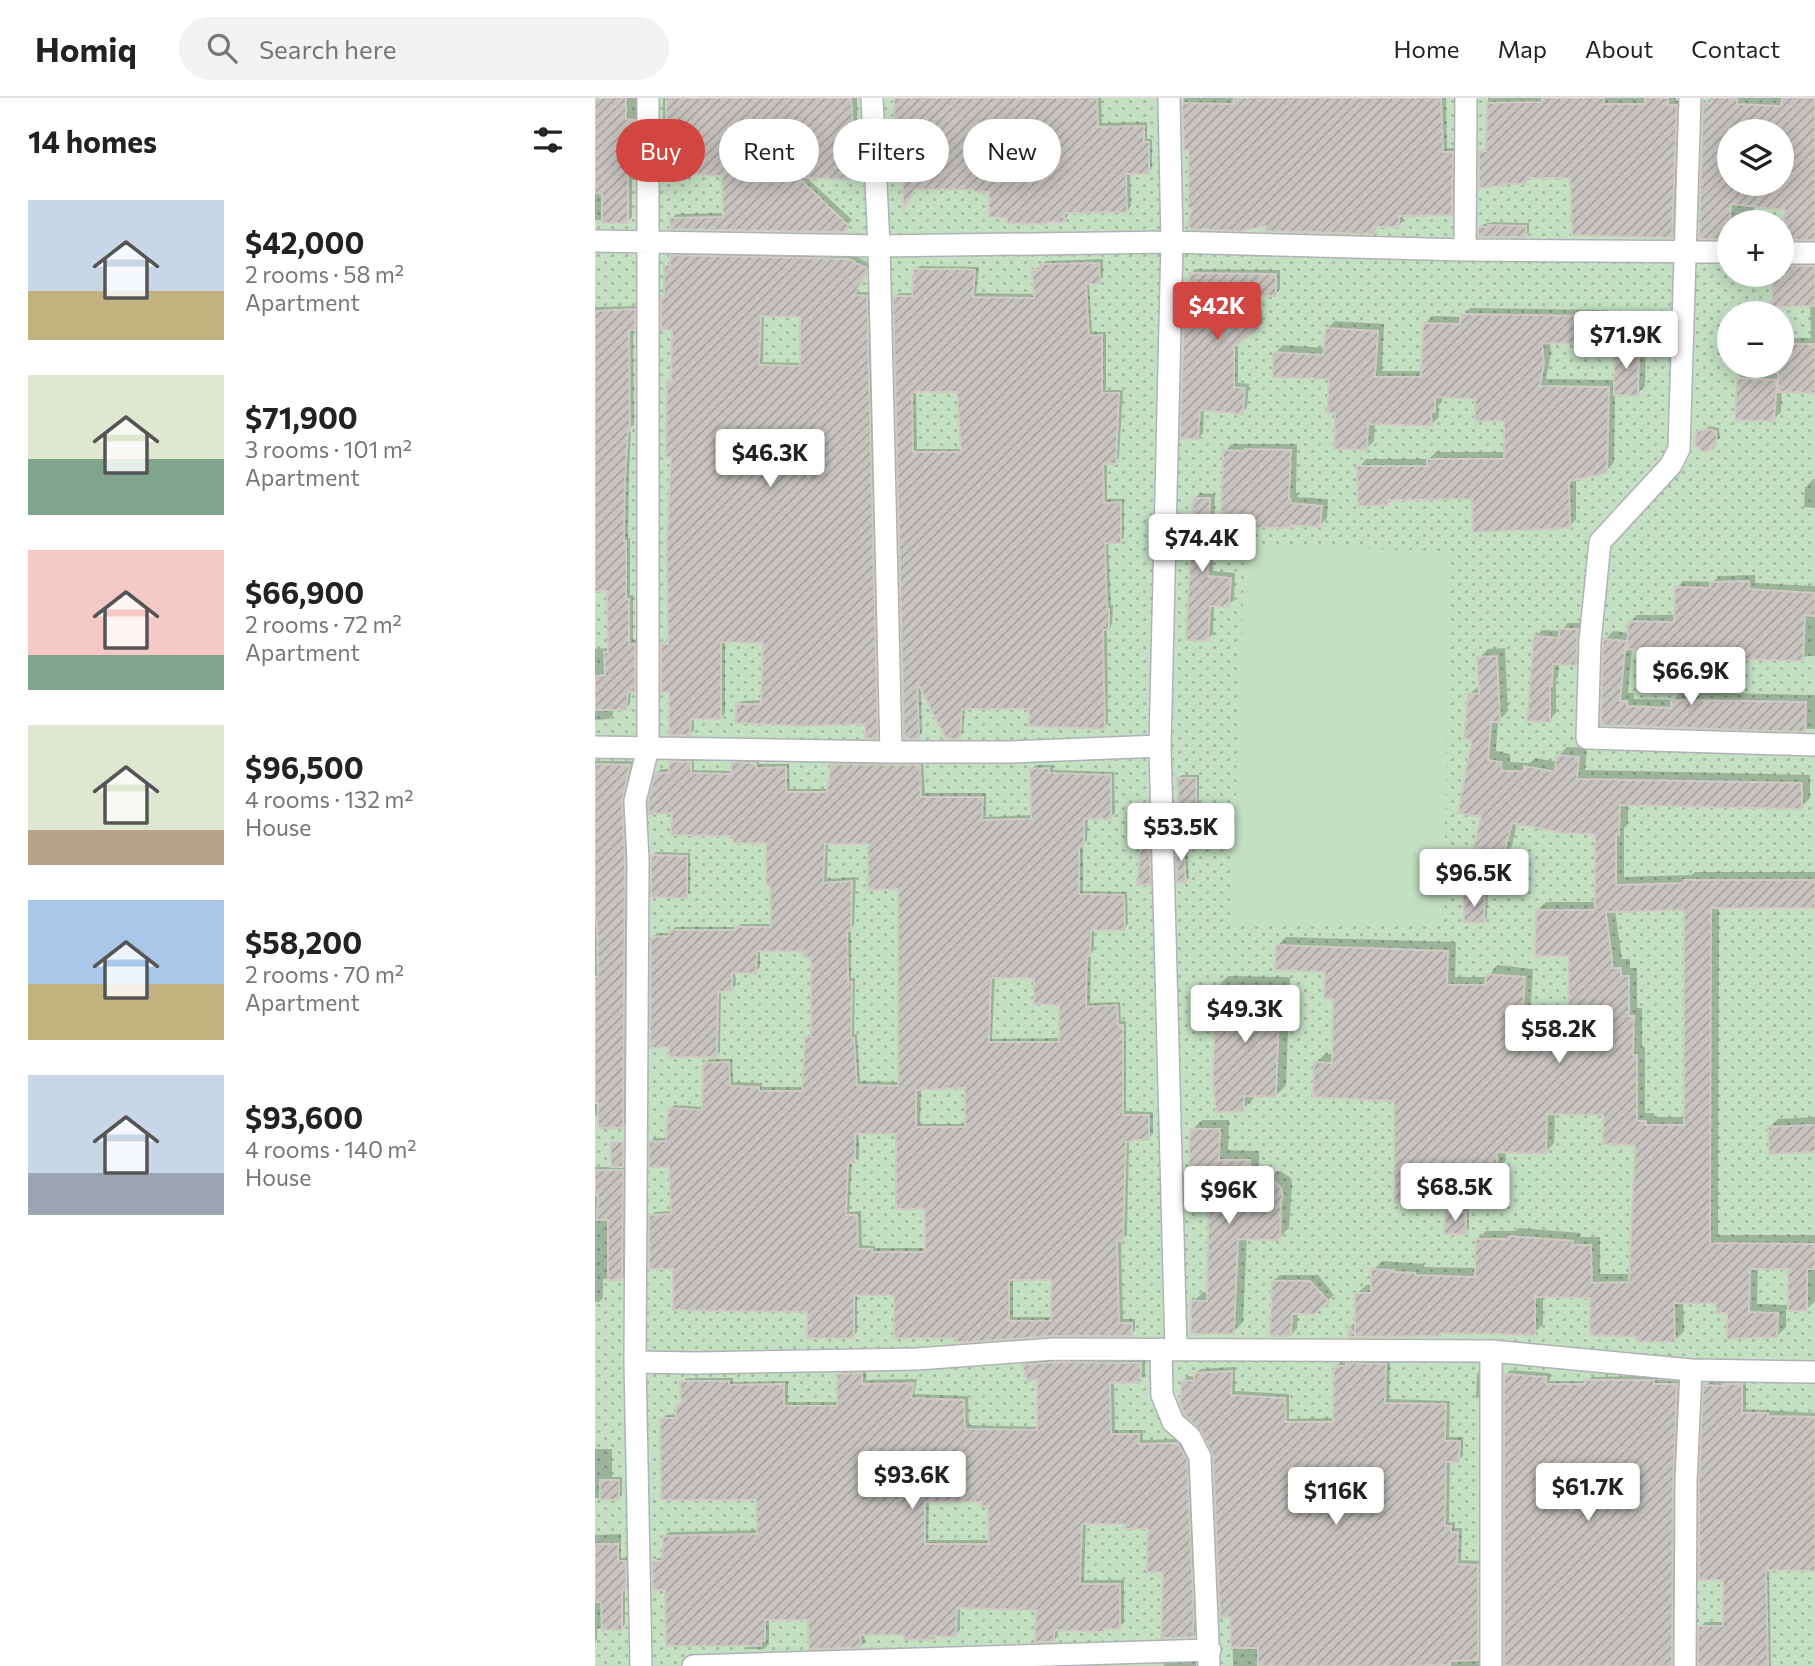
<!DOCTYPE html>
<html lang="en">
<head>
<meta charset="utf-8">
<style>
	body { margin:0; font-family:Commissioner,sans-serif; background:#f2f2f2; color:#222; height:100vh; display:flex; flex-direction:column; font-size:26px; white-space:nowrap }
	* { box-sizing:border-box; margin:0 }
	p { font-size:23px; color:#767676 }
	.icon { flex:none; width:38px; height:38px; fill:none; stroke:currentColor; stroke-width:2; stroke-linecap:round; stroke-linejoin:round }
	.map { position:relative; flex:1; overflow:hidden }
	.drawer { display:flex; flex-direction:column; background:#fff; width:595px }
	.drawer>* { flex:none }
	.top-card { position:absolute; left:21px; top:21px; width:665px; height:63px; display:flex; gap:14px }
	.tools { position:absolute; left:1122px; top:21px; display:grid; gap:14px }
	.tools a { display:grid; place-items:center; width:77px; height:77px; border-radius:50%; background:#fff; box-shadow:0 4px 18px #0003; font-size:35px }
	.price { position:absolute; translate:-50% -60px; padding:0 16px; border-radius:7px; background:#fff; color:#222; font-size:23px; line-height:46px; filter:drop-shadow(0 2px 4px #0008) }
	.price::after { content:''; position:absolute; left:50%; top:42px; width:21px; height:16px; margin-left:-10px; background:inherit; clip-path:polygon(0 0,100% 0,50% 100%) }
	.price.on { background:#d24642; color:#fff }
	ul { padding:0; list-style:none }
	li { display:flex; align-items:center; gap:21px; height:175px; padding:0 28px }
	li span { display:grid; place-items:center; flex:none; width:196px; height:140px; border-radius:0px; color:#555 }
	li>.icon { margin-inline-start:auto }
	span .icon { width:84px; height:84px; fill:#fffc; stroke-width:1 }
	li b { font-size:30px }
	h2 { display:flex; justify-content:space-between; align-items:center; height:84px; padding:0 28px; font-size:30px }
	.pill { padding:0 24px; border-radius:32px; background:#fff; box-shadow:0 4px 18px #0003; font-size:24px; line-height:63px }
	.pill.on { background:#d24642; color:#fff }
	header { display:flex; align-items:center; gap:42px; box-sizing:border-box; height:98px; padding:0 35px; background:#fff; border-bottom:2px solid #e0e0e0 }
	header strong { font-size:33px }
	nav { display:flex; gap:38px; margin-inline-start:auto; font-size:24px }
	.search { width:490px; height:63px; background:#f2f2f2; display:flex; align-items:center; gap:18px; box-sizing:border-box; padding:0 24px; border-radius:38px; color:#767676; font-size:26px }
	main { display:flex; flex:1; min-height:0 }
	.map>svg:first-child { display:block }
</style>
</head>
<body>
<header>
<strong>Homiq</strong>
<div class="search"><svg class="icon" aria-label="search" viewBox="0 0 24 24"><circle cx="10" cy="10" r="6"/><path d="M15 15l6 6"/></svg>Search here</div>
<nav><a>Home</a><a>Map</a><a>About</a><a>Contact</a></nav>
</header>
<main>
<section class="drawer">
<h2>14 homes<svg class="icon" aria-label="filters" viewBox="0 0 24 24"><path d="M4 7h16M4 17h16"/><circle cx="9" cy="7" r="2"/><circle cx="15" cy="17" r="2"/></svg></h2>
<ul>
<li><span style="background:linear-gradient(#c9d6e8 65%,#c2b280 0)"><svg class="icon" aria-label="home" viewBox="0 0 24 24"><path d="M3 11l9-7 9 7M6 9v11h12V9"/></svg></span><div><b>$42,000</b><p>2 rooms · 58 m²</p><p>Apartment</p></div></li>
<li><span style="background:linear-gradient(#dfe7d0 60%,#7fa58c 0)"><svg class="icon" aria-label="home" viewBox="0 0 24 24"><path d="M3 11l9-7 9 7M6 9v11h12V9"/></svg></span><div><b>$71,900</b><p>3 rooms · 101 m²</p><p>Apartment</p></div></li>
<li><span style="background:linear-gradient(#f6c9c9 75%,#7fa58c 0)"><svg class="icon" aria-label="home" viewBox="0 0 24 24"><path d="M3 11l9-7 9 7M6 9v11h12V9"/></svg></span><div><b>$66,900</b><p>2 rooms · 72 m²</p><p>Apartment</p></div></li>
<li><span style="background:linear-gradient(#dfe7d0 75%,#b9a48a 0)"><svg class="icon" aria-label="home" viewBox="0 0 24 24"><path d="M3 11l9-7 9 7M6 9v11h12V9"/></svg></span><div><b>$96,500</b><p>4 rooms · 132 m²</p><p>House</p></div></li>
<li><span style="background:linear-gradient(#a9c7e8 60%,#c2b280 0)"><svg class="icon" aria-label="home" viewBox="0 0 24 24"><path d="M3 11l9-7 9 7M6 9v11h12V9"/></svg></span><div><b>$58,200</b><p>2 rooms · 70 m²</p><p>Apartment</p></div></li>
<li><span style="background:linear-gradient(#c9d6e8 70%,#9aa5b1 0)"><svg class="icon" aria-label="home" viewBox="0 0 24 24"><path d="M3 11l9-7 9 7M6 9v11h12V9"/></svg></span><div><b>$93,600</b><p>4 rooms · 140 m²</p><p>House</p></div></li>
</ul>
</section>
<div class="map">
<svg width="1220" height="1568" viewBox="0 0 1220 1568">
	<defs>
		<pattern id="grass-dots" width="8" height="8" patternUnits="userSpaceOnUse" patternTransform="scale(1.75)"><rect width="8" height="8" fill="#c3e0c2"/><path d="M2 2h.1M6 6h.1" fill="none" stroke="#a1b9a1" stroke-width="1.8" stroke-linecap="round"/></pattern>
		<pattern id="building-hatch" width="6" height="6" patternUnits="userSpaceOnUse" patternTransform="scale(1.75)"><rect width="6" height="6" fill="#c7c4bf"/><path d="M-1 1l2-2M0 6l6-6M5 7l2-2" fill="none" stroke="#a5a29f"/></pattern>
	</defs>
	<rect width="100%" height="100%" fill="#ebe9e3"/>
	<!-- grass -->
	<path fill="url(#grass-dots)" fill-rule="evenodd" d="M0 0H1220V1568H0ZM1134 33H1186V86H1134ZM1134 124H1186V177H1134ZM1134 215H1186V268H1134Z"/>
	<!-- park -->
	<path fill="#c3e0c2" d="M650 448 854 453 849 826H636Z"/>
	<!-- shadow -->
	<path fill="#0003" fill-rule="evenodd" d="M0 0H44V43L37 47V119L33 123 0 122Z
		M68 0H262L263 72 255 80 210 78 257 122 247 132 77 121 81 116 130 115 129 76 73 46H68Z
		M301 0H506L507 25 552 24V41H557V70L553 74 535 75 536 108 532 113H473V118L468 122 414 118 396 93 381 90 321 89 309 108V63Z
		M589 0H851L852 50H862L861 111 856 115 808 116V123L803 128H783L778 135 672 125 599 108 596 50H590Z
		M893 0H1081V3H1086L1082 134 1077 139 977 78H936L930 84H911L909 86 886 54 893 49Z
		M1116 0H1220V140L1192 111 1160 107 1158 124H1134L1110 6ZM1134 33H1186V86H1134Z
		M898 124 934 125V134L931 138 885 130 889 126Z
		M81 154 259 157 275 166 261 194H275L286 635 282 639 272 625 143 607 147 603 168 602 170 543 130 542V615L126 619H99V632L95 636 76 592 68 547 75 543 78 357 74 284 78 280 79 231 71 168ZM169 216 207 218V265L168 264Z
		M508 161V179L504 184H494L497 234H511V292H528L524 360 520 364H512V401H529V439L525 444H513L516 507H518L517 526 512 532 513 625 509 629 435 610H370L368 635 364 639 326 588 327 635 323 639 300 199 304 195H319L320 172 325 168 384 169 381 195 441 196 439 173 451 163ZM321 292H364L368 351H322Z
		M1198 162H1220V293L1187 292 1186 314 1178 322 1143 281 1150 274 1185 275 1186 245 1192 240H1216L1215 207 1180 181 1186 175 1191 174V169Z
		M600 171 685 172V191L680 196H665L668 225 643 244V285L654 286 652 309 647 314 609 311 608 335 603 340H587L592 196 597 190 595 176Z
		M44 208V226L38 232 39 327 36 329 34 376 33 440H35V497H38V542H44V588L36 592 35 606 31 610H18V617L14 621 0 622V551L14 550 13 492 0 491V209Z
		M875 210 1010 212V237L1003 244 955 243 956 256 951 281 1021 282V249L1029 241 1051 243 1050 288 1042 296H1020L1019 365 1011 373 981 380V421L974 429 879 399 797 400 792 405 764 369 771 361H834L841 354H911V322L882 299 847 297V304L843 308 844 319 837 326 780 324 779 343 772 350 742 313 736 280 680 255 688 247 730 250 732 231 740 223 789 226 787 273H828L830 226 837 218 867 219Z
		M1115 328 1124 330 1125 339 1119 347 1105 334Z
		M637 346H702L701 395H703L702 399 733 401 732 420 725 427 698 425 695 428 630 353Z
		M1218 381H1220V410L1209 409 1210 390Z
		M605 395 620 396 618 473 640 475 639 502 633 507 619 506 618 536 612 541 598 443 588 424 593 418 599 419 600 400Z
		M1160 477V485L1220 488V558H1211L1207 561 1149 555 1037 550 1033 595H1039V601L1078 602 1086 594 1220 597V631L1007 626 1010 542 1018 533 1035 535V524L1042 517H1081L1082 490 1088 483 1118 484 1124 478Z
		M973 525H989L987 559 980 566 964 565 963 579 961 582V615L954 622 940 539 947 532 966 533Z
		M910 550 913 613 903 623 901 653 915 656V664L935 665 940 660 963 664V658L972 649 992 650 990 672 1215 677V700L1206 709 1033 705V726L1029 730V779L1096 777 1100 774H1220V810L1124 809 1123 1137H1220V1203L1211 1212 1191 1211V1229L1182 1238 1134 1214 1123 1203H1088L1089 1233 1080 1242 1043 1237 997 1198 948 1197V1226L939 1235 847 1233 755 1237V1229L762 1222V1196L771 1187H778V1172L787 1163 829 1166V1169L882 1170V1142L891 1133H921L924 1130 986 1135 985 1139H1005V1176H1036L1042 1045 1010 1016 960 1014 959 1045 950 1054 910 1053 911 1062 902 1071H873V1096L864 1105 800 1001 721 965 730 956H739L740 899 732 872 682 848 691 839 861 844 860 879H893L902 867 938 871 935 923H975L976 857 942 813 951 804H1001V735L922 724 917 748 908 757H905V782L896 791H893L892 819 888 823 870 799 874 795H880L879 752 888 718 874 596 885 587 884 560 893 551ZM1091 811V1019H1059V1015H1050V949H1047V910H1042V870H1035V861H1027L1020 812ZM1163 1169H1195V1207L1162 1206Z
		M80 660H99V672L138 673V665L143 661H164V666H194L195 691H234L237 667 242 663 328 664 330 695H391V719L437 717V671L441 667H458V672L519 674 520 715 515 719H493L492 742 488 747V793L532 794 533 826 529 830H499V852L496 855 495 905 525 904 526 923H531V1013L558 1014V1036L554 1040H539L534 1043 532 1137 526 1141 528 1221H540V1232L536 1236 362 1238 301 1196H262V1234L258 1238 214 1213 79 1169 56 1118 60 1114 78 1113 76 1067 56 1044 60 1040H73L75 1011 79 1007 109 1009 110 966 114 961H137L138 984 167 985V989H209L211 939 218 935 217 858 210 852H165V869L160 874 140 873 141 887 136 891 126 892 125 954 121 958 57 840 62 835H76L80 829H143L146 826H178L172 744 140 736 79 713 62 675 66 671H76V664ZM233 744H275L304 789 305 984 265 983 262 936H259L260 880H256V830L259 827 261 779 232 781ZM400 878 441 880 466 906V940L397 941ZM372 988V1026H325L326 989ZM264 1035H303L331 1109V1150H280V1148L267 1147 266 1113 254 1114 257 1063 264 1059ZM418 1181H457V1219H418Z
		M0 663H38L30 698 33 757 31 1025 28 1028 0 1017Z
		M587 677H604V733L600 737H591L594 780 591 783 582 743 587 740 583 680Z
		M552 737H557L558 781 555 784 548 741Z
		M61 754 95 755V794L91 798 58 758Z
		M633 878 695 879 691 987 681 998 659 997V1000L648 1011 622 889Z
		M1220 1019V1052L1174 1030 1183 1021Z
		M607 1022H634L633 1052 664 1053V1078L685 1073 696 1080 697 1086 694 1130 684 1140 652 1139 648 1224 638 1234 598 1204 608 1194H614L615 1076 597 1032Z
		M0 1069H31V1176L27 1180 8 1181V1200L4 1204H0Z
		M855 1111H874V1131L870 1134 852 1115Z
		M685 1177H723L739 1197 732 1203 703 1214 702 1230 696 1237 678 1183Z
		M465 1260 550 1261V1278L545 1282 519 1283 520 1332H548V1342L587 1341 596 1357 603 1515 601 1533 596 1538 554 1430 531 1424H491L489 1482H529V1525L524 1529H510L508 1532 463 1531V1538L459 1542 443 1510 365 1508V1532L360 1537 344 1536 339 1541 311 1535H269L270 1544 266 1548 215 1520H174V1546L169 1551H152V1546L71 1490 59 1464 63 1460H69V1439L74 1434 163 1432V1400L67 1321 71 1317 83 1316V1307L88 1302 87 1284 91 1280H138V1284L193 1283V1304H244V1276L249 1272 271 1271V1282L322 1281 319 1296 373 1298 374 1327 444 1329V1279L429 1267 433 1263ZM334 1403H389L395 1406V1442H333Z
		M758 1262H795L794 1301 855 1303 854 1339H868V1358L863 1362H855L854 1424H860V1430H867L866 1462 887 1463 888 1568H638L637 1518 620 1357 588 1283 593 1278 601 1279V1275L605 1271 640 1269V1293L694 1296V1321L739 1320 741 1269 745 1264H755Z
		M915 1272 955 1275V1283H992L997 1279 1040 1278H1063V1282L1086 1283 1082 1568H911V1277Z
		M886 1273V1297L881 1301 882 1276Z
		M1151 1282V1311L1220 1315V1471L1174 1470 1176 1568H1105V1529L1110 1524H1129V1480L1110 1288 1115 1284Z
		M0 1351H17V1379H27V1397L24 1400H0Z
		M26 1436V1460H34V1486L30 1491V1526L27 1530H2V1541L0 1544V1437Z
		M601 1562V1568H568L573 1563Z"/>
	<!-- building -->
	<path fill="url(#building-hatch)" stroke="#cfcac2" stroke-width="2" fill-rule="evenodd" d="M0 0H31V21L40 22V49H33V125H7V96L0 95Z
		M71 0H256L258 27H261L260 79H255V82L203 79 254 128 248 134 75 131V120L128 119 127 78 72 74V48H66V22H71Z
		M299 0H502L503 29 549 28V44H554V76H531L532 114 469 115V124H451V126L412 125V120L394 119V94H379V92L320 91 308 112V65H299Z
		M639 0H846L848 54H858L857 117 804 118V129H779V136L671 133V128L645 133 597 131 592 128 597 110H593L594 52H589L587 5 638 6Z
		M947 0H1009V6H1050V0H1073V7H1082L1077 140 977 137 975 80H931V86L909 85V87L884 90V53H891L892 5 947 4Z
		M1117 0H1142V6L1186 8 1187 0H1220V142H1189L1190 112 1136 106 1134 141H1104L1108 5H1116ZM1142 30 1186 32V86H1134V31Z
		M893 127 931 128V139H883V129H893Z
		M75 157 254 161 271 170 272 175 259 197 272 198 283 641 270 640V626L207 628 141 625V606H166L168 545 126 544V621H96L95 637H74V594H66V546H73L72 445 76 359H71L72 284H76L77 232H66V198H69V167H75ZM166 218 205 219V268L164 267Z
		M504 165 505 186H491L494 238 507 237V295H524L521 366H508L509 405 526 404V445H510L512 511H514V532H508L510 631 434 628V611H367L365 641H351L322 584 324 641H309L298 198H317L319 171H364L380 172 378 199 439 200 437 172H445V166ZM317 294H362L366 354H318Z
		M1189 168H1220V208L1176 209 1178 181 1189 180Z
		M594 175 681 176V198L660 197 664 231 639 249V289L650 290 648 316 605 312 603 341H585L590 195 597 200Z
		M40 211V232H34L35 333H33L30 382 29 443H31V501H34V546H40V594H33L31 612H0V578L10 577 9 554H13L12 493H0V213Z
		M865 216 1003 218V246L947 245 949 265 945 288 1014 289 1012 375 974 383 975 430 878 434 877 401 793 402V407L763 408 762 368H832V361H909V323H880V301L840 299V314H836L837 328 773 326 772 352 739 351 740 315H732L734 281 678 279V254L728 257 731 230 783 233 780 279H826L828 225 865 226Z
		M1186 246H1220V295L1183 294V268H1186Z
		M1019 248 1044 250 1043 298 1019 297Z
		M1142 280 1182 282 1179 323 1140 322Z
		M1111 331 1121 333 1122 344 1119 351 1108 354 1100 347 1099 340 1103 333Z
		M650 351 696 352 694 401H696V405L727 408 725 429 696 427V430L626 429 628 352 650 353Z
		M598 400H615L613 478 636 480 634 509 615 508 613 543 591 542 596 445H585L586 423H597Z
		M1154 483V491L1220 495V518L1210 517 1208 563 1147 561V557L1032 551 1033 523 1079 524 1080 489 1115 490V484Z
		M964 531H983L981 568 958 566 957 588H955V624L932 623 939 538 964 540Z
		M1008 541 1031 543 1025 603H1032V608L1076 610V602L1211 604 1210 634 1006 627Z
		M902 558 905 624H896L893 662 906 664 907 673H929V668L960 674 961 657 984 659 982 681 1207 685V711L1025 707 1024 737H1021V787L1089 785V782H1220V810H1116L1115 1145 1220 1146V1171H1212V1213H1193V1171H1155L1154 1214 1183 1215 1182 1239 1132 1241V1215H1121V1205H1079L1080 1244H1042L1041 1239 995 1237V1200L940 1199V1237L845 1235V1238L753 1239V1228L760 1236V1195H776V1171L799 1172V1174L820 1175V1177L880 1179 881 1141H913L914 1138 978 1143 977 1147H996L997 1185 1034 1184 1040 1047 1008 1046V1017L952 1016 951 1056 902 1054V1073H865V1107L799 1105V1003L718 999 719 964 737 965 738 901 729 900 730 874 680 872 681 847 853 853 852 887H890L891 876 930 879 927 931H973L974 858H940L941 812H1000V736L969 735 917 725 908 759 897 757V793H878V752L886 719 863 715 877 641H869L873 595 884 596 882 559ZM1089 812V1027H1051V1023H1042V957H1038L1039 918H1034V878H1026V870H1018L1011 814Z
		M74 663 96 664V675L136 676 137 664 161 665V670L191 669V694H232L236 666 325 667 326 699H388L387 722 436 721 435 671 454 670V675L516 677V721H489V748L484 749V796L529 797 530 832H496L495 858H492L491 909 522 907 523 927H528V1017H554V1042H537V1044H531L528 1143H522L524 1225H537V1238H458L378 1244H361V1240H299V1197H259V1240H212V1214H209L78 1212V1171H54V1117L76 1116 74 1069H54V1044L71 1043 73 1010 107 1012 108 965 134 964 135 988 164 989V993H207L210 939H216V860L208 859 209 853H162L161 875H137V893L123 894 122 959H74V949L55 950 56 839 74 838V832H140V829H176L175 788H171V745H138V738L76 737 77 715 54 716 53 704 60 675H74ZM230 746H273V792L303 791V988L262 987 259 940H256L257 884H253L252 832 256 833 257 783 228 785ZM396 880H439V906L464 907V944H394ZM370 990V1029H321V992ZM260 1036H301V1111H330V1154H277V1151H263L262 1117H251L253 1065H260ZM414 1182H456V1223H414Z
		M0 666 35 667 27 703 30 762 28 1030H3V1005H0V879H3L2 826H0Z
		M582 680H601V739H586Z
		M546 740H554L556 786 542 787Z
		M581 742 588 743 591 785H582Z
		M56 757 92 758V800L56 799Z
		M890 797 889 825 869 824 868 798Z
		M620 888 685 889 681 999 649 998V1013L621 1014 618 984Z
		M1220 1027V1054L1174 1056 1173 1029Z
		M595 1031H625L624 1062H655V1087L674 1082 681 1084 686 1090 688 1097 686 1103 685 1142 643 1141 639 1236H596V1203H612L614 1078H594Z
		M16 1044H28V1069H16Z
		M0 1072H28L27 1182H13V1122H2L3 1097H0Z
		M850 1114H871V1136H849Z
		M677 1183H715L734 1204 719 1216H697L696 1238H675Z
		M459 1264 546 1265V1284L515 1285 516 1336H544V1346L582 1345 592 1362 599 1520 597 1539 566 1540 568 1474H552L553 1431H530V1426H487L485 1486H525V1531H508V1534L462 1532 459 1534V1544H440L441 1512 362 1510 361 1539 340 1538V1542L309 1541V1537H265L266 1550 214 1551 213 1522H170V1543H166V1548H71L70 1492H58L57 1463H67L68 1438 162 1436 161 1402H66L65 1320H81V1306H86L85 1283H134V1287L189 1286V1308H242V1276L267 1275V1286L319 1285 316 1300 369 1302 370 1331 442 1332V1281L433 1284 427 1267ZM330 1404H387V1408H393L394 1446H330Z
		M751 1265 791 1266 790 1305 851 1306 850 1343H865L864 1364H851L850 1428H856V1434H863L862 1466 883 1467V1562L855 1563V1567L810 1568H663V1550H636L635 1519 625 1520 618 1358 606 1333 589 1316 585 1306 587 1282 599 1283V1275L637 1273 636 1297 690 1300 691 1324H738L739 1268H751Z
		M909 1276 951 1279V1286H990V1282H1059V1286H1082L1078 1384 1077 1568H909Z
		M1128 1286H1147V1315H1173V1318L1220 1319V1473L1171 1472 1173 1568H1103V1528H1128V1482H1104V1384L1108 1287 1128 1288Z
		M5 1382H24V1402H5Z
		M0 1446H23V1463H31V1492H27V1532H7L6 1504H0Z"/>
	<g fill="none" stroke-linecap="round" stroke-linejoin="round">
		<defs>
			<path id="minor" d="M277 0 284 148 296 654
				M574 0 577 144 565 648 581 1251
				M1095 0 1084 351 1076 367 1005 444 995 543 992 640 1220 647
				M0 143 284 148 577 144 870 152 1134 154
				M870 152 871 0
				M1186 155H1220
				M0 649 296 654H417L565 648
				M566 1251 567 1297 578 1324 595 1339 605 1359 614 1568
				M40 1264 101 1265 322 1261 459 1251 896 1253 1096 1272 1220 1274
				M46 1568 40 1264 43 762 40 703 53 650V0
				M98 1568 615 1552
				M896 1568V1253
				M1090 1568 1091 1384 1096 1272"/>
		</defs>
		<!-- minor casing -->
		<use href="#minor" stroke="#b0b3b6" stroke-width="24"/>
		<!-- minor -->
		<use href="#minor" stroke="#fff" stroke-width="21"/>
	</g>
</svg>
<div class="tools">
<a><svg class="icon" aria-label="layers" viewBox="0 0 24 24"><path d="M12 4l9 5-9 5-9-5zM3 14l9 5 9-5"/></svg></a>
<a>+</a>
<a>−</a>
</div>
<b class="price on" style="left:622px;top:244px">$42K</b>
<b class="price" style="left:1031px;top:273px">$71.9K</b>
<b class="price" style="left:175px;top:391px">$46.3K</b>
<b class="price" style="left:607px;top:476px">$74.4K</b>
<b class="price" style="left:1096px;top:609px">$66.9K</b>
<b class="price" style="left:586px;top:765px">$53.5K</b>
<b class="price" style="left:879px;top:811px">$96.5K</b>
<b class="price" style="left:650px;top:947px">$49.3K</b>
<b class="price" style="left:964px;top:967px">$58.2K</b>
<b class="price" style="left:860px;top:1125px">$68.5K</b>
<b class="price" style="left:634px;top:1128px">$96K</b>
<b class="price" style="left:317px;top:1413px">$93.6K</b>
<b class="price" style="left:993px;top:1425px">$61.7K</b>
<b class="price" style="left:741px;top:1429px">$116K</b>
<div class="top-card">
<a class="pill on">Buy</a>
<a class="pill">Rent</a>
<a class="pill">Filters</a>
<a class="pill">New</a>
</div>
</div>
</main>
</body>
</html>
